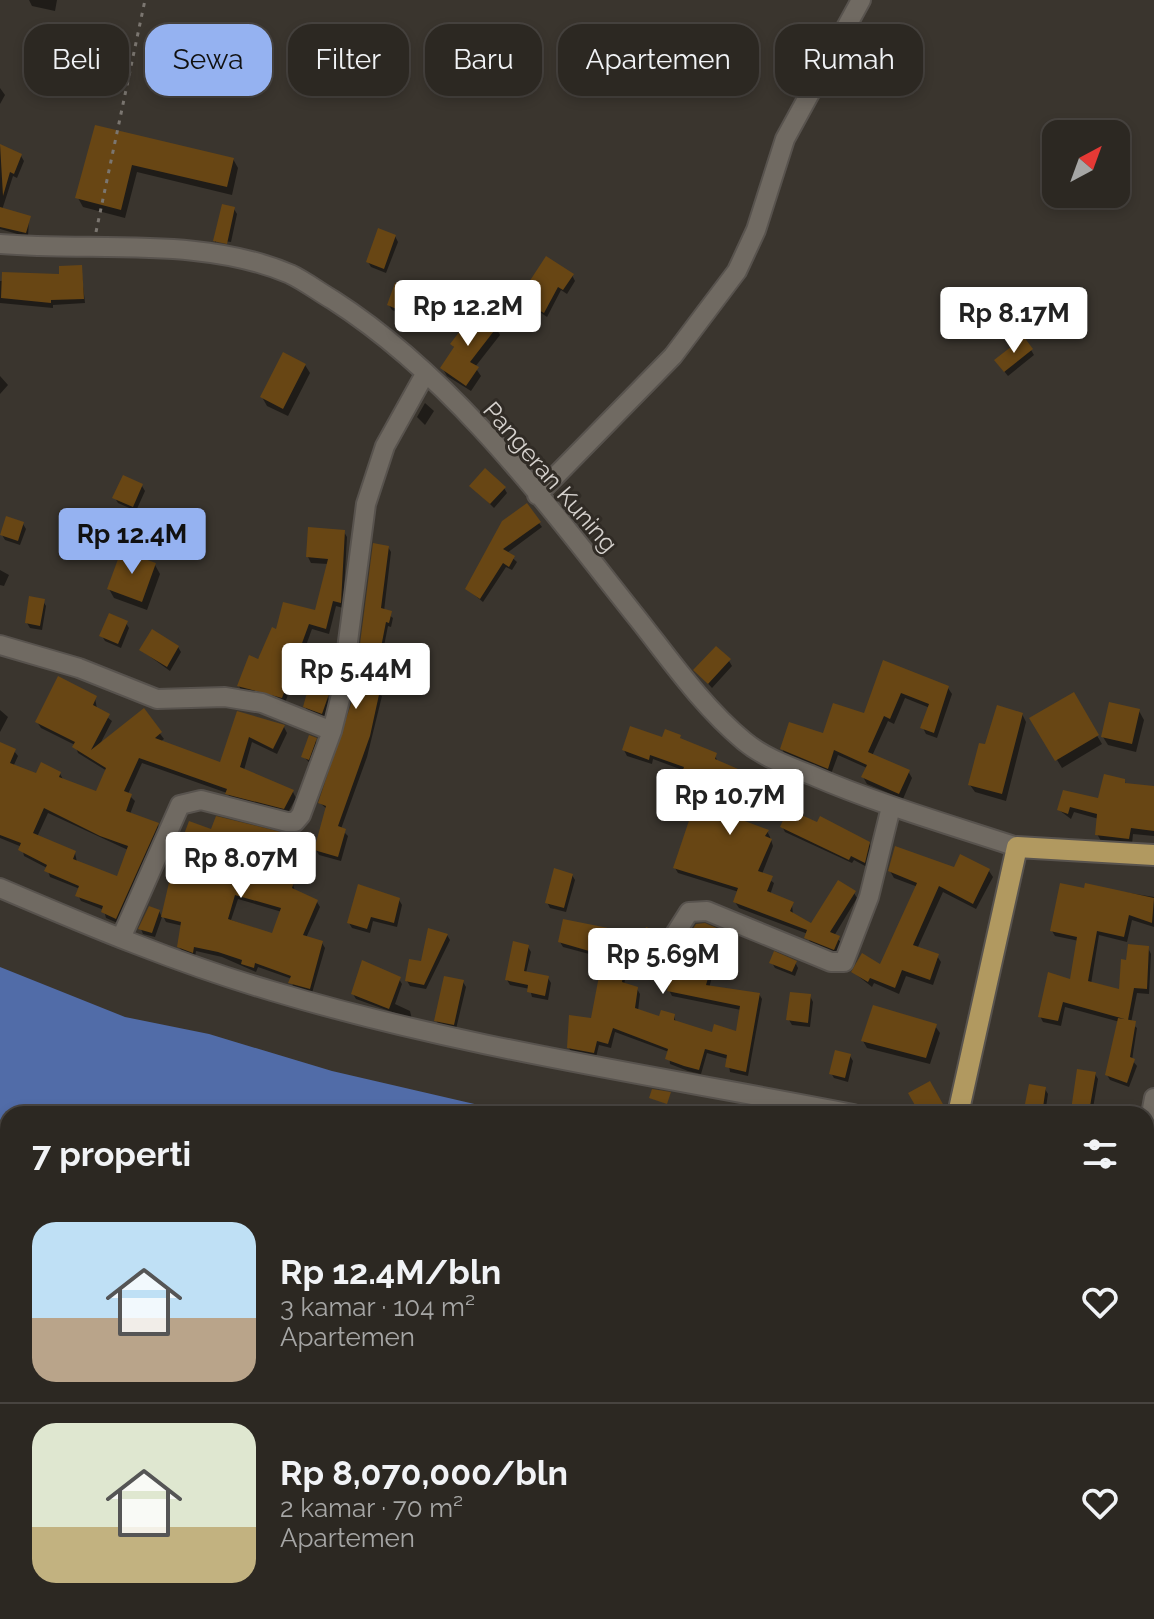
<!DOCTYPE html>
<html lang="id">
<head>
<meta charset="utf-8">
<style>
	body { margin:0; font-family:Raleway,sans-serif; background:#34302a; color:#f1f3f6; height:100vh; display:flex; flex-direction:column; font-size:30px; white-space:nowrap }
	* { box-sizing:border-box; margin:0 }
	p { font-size:26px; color:#a6a6a5 }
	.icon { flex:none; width:44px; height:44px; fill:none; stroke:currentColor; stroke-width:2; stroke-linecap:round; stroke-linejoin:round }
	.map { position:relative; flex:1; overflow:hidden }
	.sheet { position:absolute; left:0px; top:1106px; width:1154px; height:514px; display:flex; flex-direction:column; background:#2c2822; border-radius:24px 24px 0 0; box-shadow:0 4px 12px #0003,0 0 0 2px #484440 }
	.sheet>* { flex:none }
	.hud { position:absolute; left:24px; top:24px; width:1106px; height:72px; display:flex; gap:16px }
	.needle { width:52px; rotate:41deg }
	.controls { position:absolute; left:1042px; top:120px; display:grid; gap:16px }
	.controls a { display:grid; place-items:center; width:88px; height:88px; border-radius:16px; background:#2c2822; box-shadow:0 4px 12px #0003,0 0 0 2px #484440; font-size:40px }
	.price { position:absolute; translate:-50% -68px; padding:0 18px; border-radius:8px; background:#fff; color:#222; font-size:26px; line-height:52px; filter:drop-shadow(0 2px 4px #0008) }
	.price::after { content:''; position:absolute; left:50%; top:48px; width:24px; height:18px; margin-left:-12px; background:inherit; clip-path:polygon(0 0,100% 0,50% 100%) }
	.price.on { background:#95b2f1; color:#111 }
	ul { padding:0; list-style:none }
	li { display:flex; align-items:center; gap:24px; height:200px; padding:0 32px }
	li+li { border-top:2px solid #484440 }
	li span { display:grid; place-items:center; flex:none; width:224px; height:160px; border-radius:24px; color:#555 }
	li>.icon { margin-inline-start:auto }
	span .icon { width:96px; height:96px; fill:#fffc; stroke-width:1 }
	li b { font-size:34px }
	h2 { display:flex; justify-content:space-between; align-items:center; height:96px; padding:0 32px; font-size:34px }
	.tag { padding:0 28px; border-radius:24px; background:#2c2822; box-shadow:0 4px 12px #0003,0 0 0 2px #484440; font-size:28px; line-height:72px }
	.tag.on { background:#95b2f1; color:#111 }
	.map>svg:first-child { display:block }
</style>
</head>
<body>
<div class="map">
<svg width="1154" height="1619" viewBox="0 0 1154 1619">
	<rect width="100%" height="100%" fill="#3a352e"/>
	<!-- water -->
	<path fill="#516ca8" d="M0 967 125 1017 209 1034 332 1071 518 1114H8V1520L0 1517Z
		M1146 1212 1154 1214V1619H312L288 1612H1146Z"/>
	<!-- shadow -->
	<path fill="#0007" fill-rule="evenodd" d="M29 0H57L55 11 32 6Z
		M0 88 5 95 0 104Z
		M96 127 233 159 238 168 232 195 137 172 125 218 83 207 78 198Z
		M0 146 21 156 24 161 17 178 13 176 2 210 29 218 28 237 0 229Z
		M234 209 237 214 231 242 216 240V243L215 241Z
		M395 236 398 242 386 273 371 267 368 262Z
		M81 267 85 303 53 305V308L0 303V281L61 276Z
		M572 275 575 281 567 294 561 290 547 317 521 299Z
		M406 289 409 295 401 314 392 310 389 305Z
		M496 328 500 335 475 367 481 376 471 391 447 376 443 369 455 349 452 344Z
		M1031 350 1034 355 1008 376 1000 366Z
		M305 365 310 373 288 416 267 406 262 397Z
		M0 376 8 385 0 394Z
		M425 403 434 411 425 425 417 417Z
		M142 486 145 491 136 511 118 503 115 498Z
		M472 486 504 488 507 493 494 508Z
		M503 522 539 523 542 527 507 553 517 562 512 570 506 567 483 602 467 589Z
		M23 524 26 529 20 545 5 540 2 535Z
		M344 532 347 537 343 608 336 606 329 634 312 629 285 703 242 692 239 686 277 632 316 613 328 564 311 563 308 557Z
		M388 547 391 552 384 611 393 618 391 627 388 626 375 691 382 696 367 757 341 829 348 836 341 861 319 855 316 850 328 810 320 803 355 697Z
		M155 565 160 574 147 610 114 598 109 589Z
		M0 570 9 575 4 586 0 585Z
		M43 601 46 606 42 630 30 628 27 623Z
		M126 623 129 628 121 648 105 641 102 636Z
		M178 647 181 652 170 671 141 650Z
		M729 661 732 666 712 688 696 670Z
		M885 662 948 688 952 694 937 738 926 734 923 728 930 708 905 698 894 724 888 721 872 756 908 771 912 778 903 799 867 784 863 777 867 768 838 755 831 774 786 756 782 749 824 736 865 716Z
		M1073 695 1102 744 1062 768 1032 719Z
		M327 696 330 701 325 718 308 712 305 706Z
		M95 698 97 709 112 721 99 746 143 711 164 739 160 742 222 765 238 714 284 727 287 733 277 754 252 742 244 770 293 792 296 798 287 814 231 799 227 793 142 763 128 794 135 801 130 814 158 825 161 831 120 924 106 918 104 910 81 901 78 895 80 889 50 877 47 868 24 856 22 847 0 838V746L14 751 18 756 13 767 37 776 60 774 64 781 97 794 107 771 78 753 75 745 41 728 37 722ZM48 813 128 850 118 878 77 862 75 853 37 837Z
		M0 710 8 717 0 732Z
		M1139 711 1144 720 1136 752 1108 745 1103 737Z
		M1022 714 1026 722 1006 801 975 792 970 785 987 747Z
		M679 736 682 742 715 755 718 763 737 770 740 776 724 815 767 831 770 837 773 846 762 874 774 883 770 895 792 904 793 915 812 925 854 893 857 898 834 936 842 943 836 954 810 944 808 934 739 908 735 902 739 892 678 873 675 868 699 798 682 792 679 786 685 771 653 759 652 764 627 756 624 750Z
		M315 739 318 745 311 764 304 757Z
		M1124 781 1127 785 1154 788V836L1133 834 1132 844 1101 841 1097 834 1099 819 1074 812 1071 819 1059 810 1065 793 1100 801Z
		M782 826 869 843 872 849 867 867 854 860 852 863 785 832Z
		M212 831 288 836 291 841 276 875 293 884 295 892 317 902 320 907 306 938 322 943 325 948 312 993 293 988 292 979 258 967 256 972 222 957 196 951 195 957 183 952 179 947 183 926 166 922 163 916ZM238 899 282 912 274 935 231 920Z
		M890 871H989L993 877 976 909 943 892 917 949 937 956 941 962 933 985 906 976 899 994 874 983 872 987 853 972 881 967 918 887 894 878Z
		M572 875 575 880 566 912 550 908 547 902Z
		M1086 886 1154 897V927L1132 920 1127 942 1099 935 1091 984 1120 992 1128 962 1148 948 1151 954 1149 994 1137 993 1131 1023 1137 1028 1132 1060 1137 1066 1129 1087 1110 1080 1107 1075 1120 1022 1065 1007 1061 1026 1043 1022 1040 1016 1072 981 1079 941 1055 936 1052 931Z
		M399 900 402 905 397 927 373 921 370 933 352 928 349 923Z
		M159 911 162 917 155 937 143 934 141 929Z
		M660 934 661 951 668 956 726 934 728 946 721 945 709 988 759 994 762 999 748 1076 730 1072 728 1059 707 1053 701 1074 688 1071 670 1064 669 1052 615 1032 611 1048 599 1045 596 1057 572 1053 569 1048 592 1021 604 958 563 947 560 942ZM636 958 670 969 665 982 672 996 741 1010 738 1033 714 1034 676 1023 674 1015 661 1019 638 1011 640 994 637 989 624 985 628 963 634 964Z
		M447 935 450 940 426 989 410 986 407 981Z
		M528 947 531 952 526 973 548 978 551 983 548 1000 532 997 530 989 510 985 507 980Z
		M795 962 798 968 795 976 775 968 772 963Z
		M399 979 402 984 395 1004 410 1011 412 1019 356 999 353 994Z
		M463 982 466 987 456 1029 439 1026 436 1020Z
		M810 996 813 1002 810 1027 792 1025 789 1020Z
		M935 1026 940 1033 930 1064 867 1048 863 1041Z
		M850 1056 853 1061 848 1082 834 1078 831 1073Z
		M1095 1074 1098 1079 1092 1114H1076L1073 1109Z
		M929 1084 946 1112 942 1114H923Z
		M1045 1089 1048 1094 1045 1114H1026Z
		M4 1560 8 1562V1599L0 1595V1567Z
		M10 1612H43L46 1616 7 1619Z
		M75 1612H112L127 1619H79Z"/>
	<!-- building -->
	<path fill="#684614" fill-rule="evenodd" d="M95 125 234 158 227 187 132 165 121 210 75 198Z
		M0 144 22 154 14 174 10 172 3 196Z
		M222 204 235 207 227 244 213 241Z
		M0 207 31 216 26 233 0 227Z
		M378 228 396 235 384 269 366 262Z
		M546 256 574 274 563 290 558 287 544 313 518 299Z
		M82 265 84 299 51 300V303L1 298 2 272 59 274V266Z
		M395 283 407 288 399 310 387 305Z
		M476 310 497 327 470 362 479 367 466 386 440 368 454 347 450 344Z
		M1024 337 1033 349 1004 372 994 360Z
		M283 352 306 364 283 409 260 397Z
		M485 468 506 487 490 504 469 486Z
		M123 475 143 484 133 507 112 498Z
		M527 503 541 522 503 549 515 556 509 567 503 563 480 599 465 589 502 521Z
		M6 516 24 522 18 541 0 535Z
		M308 527 345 530 341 603 333 601 326 629 309 624 282 698 237 686 249 655 258 659 272 627 276 629 283 602 315 610 328 559 306 557Z
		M373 543 389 546 381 608 392 611 389 623 386 622 373 688 380 690 370 736 338 826 346 829 338 857 314 850 326 806 318 803 353 698Z
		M121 551 156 563 142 602 107 589Z
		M29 596 45 599 40 626 25 623Z
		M109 613 128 621 118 644 99 636Z
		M152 629 179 646 167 667 139 650Z
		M716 646 731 659 708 684 693 670Z
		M883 660 949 686 934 733 920 728 929 704 901 693 890 719 884 716 868 752 910 770 899 794 861 777 867 765 834 750 828 769 780 749 789 722 823 733 833 703 864 713Z
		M58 676 97 696 93 705 110 714 91 750 144 708 162 732 155 738 220 762 237 711 285 725 273 749 249 737 240 767 294 790 284 809 225 794 227 789 139 758 124 791 132 794 126 811 159 823 116 919 101 912 103 906 75 896 79 886 44 871 47 865 18 850 21 843 0 835V742L16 749 10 763 36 773 41 762 61 772 59 777 96 791 106 768 72 747 75 742 35 722ZM44 808 100 836 128 846 117 876 73 859 76 851 33 833Z
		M308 689 329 694 322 714 303 707Z
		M1074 692 1099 735 1055 761 1029 718Z
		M1109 702 1140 709 1132 744 1101 737Z
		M997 705 1023 713 1002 794 968 785 979 743 985 744Z
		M630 726 662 737 665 729 681 735 680 738 717 753 715 759 738 769 721 812 769 830 765 836 772 839 758 871 773 876 767 891 794 902 790 911 811 923 838 880 856 891 830 932 840 936 834 950 804 938 807 930 733 902 738 888 673 868 698 794 677 786 684 767 650 755 649 760 622 750Z
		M309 735 317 738 309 760 301 757Z
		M1104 774 1125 779V783L1154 786V831L1131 828 1129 839 1095 835 1097 814 1070 807 1068 814 1057 810 1063 790 1098 798Z
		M788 809 817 822 820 816 870 842 865 863 851 856 849 860 780 827Z
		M216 816 289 834 272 873 294 882 292 888 318 900 303 935 323 941 310 989 288 983 291 976 255 963 254 968 241 964 242 960 218 952 194 947 193 953 177 947 181 922 161 917 174 861 189 821 211 829ZM235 895 281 908 272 933 228 919Z
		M895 846 954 867 960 854 990 869 973 904 939 886 913 945 939 954 930 980 902 970 895 988 870 978 868 982 851 972 862 953 880 964 917 883 888 871Z
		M554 868 573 874 564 908 545 903Z
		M1060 883 1084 888 1085 883 1154 898 1152 923 1129 915 1124 937 1097 931 1088 981 1119 989 1121 959 1126 960 1128 944 1149 946 1147 989 1134 988 1128 1020 1063 1002 1058 1021 1038 1017 1048 972 1070 979 1077 937 1050 931Z
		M358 884 400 898 394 923 371 917 367 929 347 923Z
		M149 906 160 910 152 933 138 929Z
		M563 919 643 935 646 927 662 933 659 947 669 954 680 949 696 924 705 923 728 933 725 942 719 940 706 985 760 993 746 1072 725 1067 727 1055 705 1049 699 1070 684 1066 665 1059 668 1049 613 1028 608 1044 597 1041 594 1053 567 1048 569 1015 591 1018 603 955 558 942ZM633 954 669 966 663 982 669 984 667 991 740 1006 736 1031 714 1024 712 1032 674 1020 675 1014 661 1010 659 1016 635 1008 638 987 622 982 626 959 632 960Z
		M428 928 448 934 424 985 405 981 409 959 421 961Z
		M513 941 529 945 524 971 549 976 545 996 527 992 528 985 505 980Z
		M774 951 797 961 792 972 769 963Z
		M362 960 401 977 389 1009 351 994Z
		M444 976 464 980 454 1025 434 1021Z
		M790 992 811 994 808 1023 786 1020Z
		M873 1005 937 1024 926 1058 861 1041Z
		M1118 1018 1136 1021 1130 1057 1135 1059 1127 1083 1105 1075Z
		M835 1050 851 1054 845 1078 829 1074Z
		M1077 1069 1096 1072 1089 1112 1071 1110Z
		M930 1081 944 1106 931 1114H920L908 1093Z
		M1029 1084 1046 1087 1042 1114H1023Z
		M652 1089 671 1092 667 1104 649 1098Z"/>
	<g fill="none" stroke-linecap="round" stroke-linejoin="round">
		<defs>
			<path id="street" d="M0 244C94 252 201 236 290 274 305 281 319 292 333 300 456 379 548 506 638 619 671 661 703 707 744 741 763 757 788 766 811 775 878 804 947 824 1017 847
				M537 495 673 356 737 271 756 230 785 139 861 0
				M0 645 79 668 157 699 225 697 262 703 332 731
				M0 888C89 926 179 964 272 991 462 1048 659 1076 853 1114
				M121 938 180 805 201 800 287 822H295L301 815 332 731 341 695 366 504 385 446 425 374
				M670 942 689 912 707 911 831 962H844L869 897 891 807
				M1146 1142 1154 1098"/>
			<path id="primary" d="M958 1114 1017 847 1154 855
				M866 1619 867 1612"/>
		</defs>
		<!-- street casing -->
		<use href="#street" stroke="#58534e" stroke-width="22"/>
		<!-- primary casing -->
		<use href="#primary" stroke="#58534e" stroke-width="24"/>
		<!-- path -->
		<path stroke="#7b7670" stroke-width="3" stroke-dasharray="4 6" stroke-linecap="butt" d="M96 232 145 0"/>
		<!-- street -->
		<use href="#street" stroke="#706a62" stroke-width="18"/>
		<!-- primary -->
		<use href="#primary" stroke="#b19960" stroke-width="20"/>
	</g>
	<g text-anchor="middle" stroke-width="6" stroke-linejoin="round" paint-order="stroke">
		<!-- street labels -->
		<g font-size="24" fill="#d5d1cd" stroke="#302b25">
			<text transform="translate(550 477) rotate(49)" y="8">Pangeran Kuning</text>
		</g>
	</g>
</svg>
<div class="controls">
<a><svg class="needle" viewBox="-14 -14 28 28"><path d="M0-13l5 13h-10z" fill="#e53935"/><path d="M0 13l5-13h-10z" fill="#a6a6a5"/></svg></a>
</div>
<b class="price" style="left:468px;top:348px">Rp 12.2M</b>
<b class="price" style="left:1014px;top:355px">Rp 8.17M</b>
<b class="price on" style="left:132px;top:576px">Rp 12.4M</b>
<b class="price" style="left:356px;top:711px">Rp 5.44M</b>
<b class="price" style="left:730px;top:837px">Rp 10.7M</b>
<b class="price" style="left:241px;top:900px">Rp 8.07M</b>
<b class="price" style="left:663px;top:996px">Rp 5.69M</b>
<div class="hud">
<a class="tag">Beli</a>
<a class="tag on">Sewa</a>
<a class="tag">Filter</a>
<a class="tag">Baru</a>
<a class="tag">Apartemen</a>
<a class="tag">Rumah</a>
</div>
<section class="sheet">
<h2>7 properti<svg class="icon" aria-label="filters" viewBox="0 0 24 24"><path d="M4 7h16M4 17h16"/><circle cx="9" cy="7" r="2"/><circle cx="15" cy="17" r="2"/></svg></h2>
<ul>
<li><span style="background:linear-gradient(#bfe0f5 60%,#b9a48a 0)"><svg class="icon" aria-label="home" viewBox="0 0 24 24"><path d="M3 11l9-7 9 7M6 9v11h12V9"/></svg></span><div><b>Rp 12.4M/bln</b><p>3 kamar · 104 m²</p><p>Apartemen</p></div><svg class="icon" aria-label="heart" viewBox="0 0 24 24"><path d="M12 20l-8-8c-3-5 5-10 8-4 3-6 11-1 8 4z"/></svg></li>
<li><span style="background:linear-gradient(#dfe7d0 65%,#c2b280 0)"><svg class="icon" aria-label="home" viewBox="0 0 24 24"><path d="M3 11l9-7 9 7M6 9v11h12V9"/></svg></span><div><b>Rp 8,070,000/bln</b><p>2 kamar · 70 m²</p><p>Apartemen</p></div><svg class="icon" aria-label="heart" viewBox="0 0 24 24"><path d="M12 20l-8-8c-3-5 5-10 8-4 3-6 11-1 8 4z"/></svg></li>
</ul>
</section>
</div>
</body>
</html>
